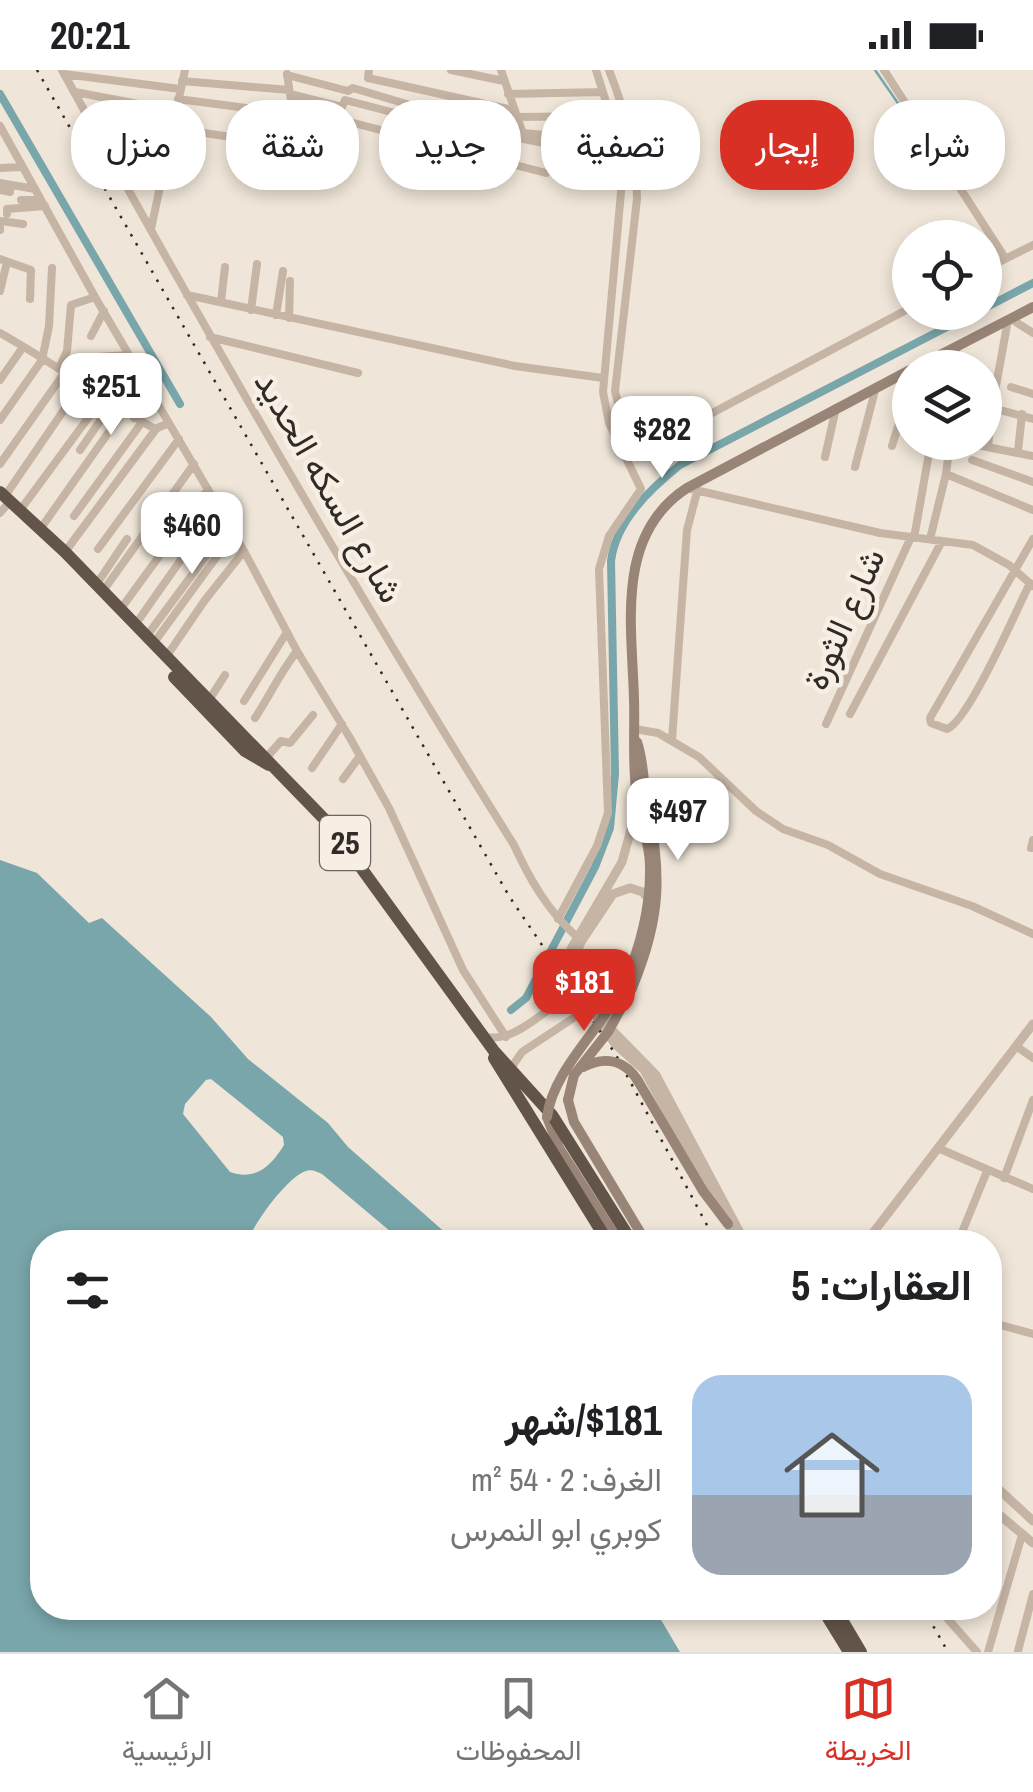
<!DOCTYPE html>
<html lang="ar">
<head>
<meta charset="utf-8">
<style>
	body { margin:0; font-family:"Archivo Narrow",Vazirmatn,sans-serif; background:#f2f2f2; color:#202124; direction:rtl; height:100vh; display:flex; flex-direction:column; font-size:38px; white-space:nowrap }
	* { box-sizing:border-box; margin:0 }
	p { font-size:32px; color:#757577 }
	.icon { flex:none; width:55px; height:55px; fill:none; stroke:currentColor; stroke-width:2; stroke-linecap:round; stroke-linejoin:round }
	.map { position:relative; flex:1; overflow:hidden; direction:ltr }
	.panel { position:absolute; left:30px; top:1160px; width:972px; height:390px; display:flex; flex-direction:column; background:#fff; border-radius:40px; box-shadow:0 5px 15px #0003; direction:rtl }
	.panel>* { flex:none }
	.banner { position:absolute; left:30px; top:30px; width:975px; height:90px; direction:rtl; display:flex; gap:20px }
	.buttons { position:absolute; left:892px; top:150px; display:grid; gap:20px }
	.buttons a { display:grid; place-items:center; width:110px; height:110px; border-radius:50%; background:#fff; box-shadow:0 5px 15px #0003; font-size:50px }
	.price { position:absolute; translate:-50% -85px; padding:0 22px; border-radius:20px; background:#fff; color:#222; font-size:32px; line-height:65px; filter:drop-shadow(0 2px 5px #0008) }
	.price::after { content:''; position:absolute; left:50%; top:60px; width:30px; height:22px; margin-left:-15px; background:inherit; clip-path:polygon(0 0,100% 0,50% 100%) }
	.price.active { background:#d93025; color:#fff }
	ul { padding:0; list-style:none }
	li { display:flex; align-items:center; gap:30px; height:250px; padding:0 30px }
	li+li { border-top:2px solid #e0e0e0 }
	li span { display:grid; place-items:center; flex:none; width:280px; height:200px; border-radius:30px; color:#555 }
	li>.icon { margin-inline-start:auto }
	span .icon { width:120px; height:120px; fill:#fffc; stroke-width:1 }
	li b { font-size:42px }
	h2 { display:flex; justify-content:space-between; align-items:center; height:120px; padding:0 30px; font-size:42px }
	.pill { padding:0 35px; border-radius:40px; background:#fff; box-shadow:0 5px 15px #0003; font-size:35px; line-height:90px }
	.pill.active { background:#d93025; color:#fff }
	.status { display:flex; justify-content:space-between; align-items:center; height:70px; padding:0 50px; background:#fff; direction:ltr }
	.status svg { height:28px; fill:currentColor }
	.tabs { display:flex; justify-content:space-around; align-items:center; height:140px; border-top:2px solid #e0e0e0; background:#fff; font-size:28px; color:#757577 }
	.tabs a { display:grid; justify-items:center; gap:5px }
	.tabs .active { color:#d93025 }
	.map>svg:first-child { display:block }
</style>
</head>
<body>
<div class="status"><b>20:21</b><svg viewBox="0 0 49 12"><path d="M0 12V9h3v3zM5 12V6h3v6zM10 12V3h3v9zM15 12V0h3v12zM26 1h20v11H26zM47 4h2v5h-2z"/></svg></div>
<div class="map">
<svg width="1033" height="1582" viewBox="0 0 1033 1582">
	<rect width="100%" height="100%" fill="#efe5d8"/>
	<!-- water -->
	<path fill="#79a6aa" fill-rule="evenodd" d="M0 790 37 803 89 853 102 848 211 947 248 989 328 1053 348 1077 456 1172H403L322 1104C317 1102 312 1099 306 1101 288 1107 260 1146 252 1162L257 1172H42V1538H654L680 1582H0ZM211 1009 283 1067 284 1075C271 1096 256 1111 230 1102L183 1044 185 1034 206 1010Z"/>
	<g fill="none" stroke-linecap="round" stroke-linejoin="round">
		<!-- stream -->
		<path stroke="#79a6aa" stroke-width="2.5" d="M875 0 911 52"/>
		<!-- canal -->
		<path stroke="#79a6aa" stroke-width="8" d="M0 24 180 334
			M985 238 1033 213
			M511 940 526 928 595 797 610 758 615 704 611 491C616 451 650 419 680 395L976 242"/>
		<!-- minor -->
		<path stroke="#c6b5a5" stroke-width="8" d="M62 0C206 262 355 522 514 775 530 810 548 841 577 867
			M369 0 368 8 513 40
			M451 0 504 11
			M501 0 524 67
			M609 0C626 44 637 82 637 129L615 321 622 349 638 382
			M884 0 1005 188
			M64 4 180 19
			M287 5 348 21 353 18 450 47 453 58 494 69 498 64 624 89
			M182 11 289 20
			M75 22 159 38
			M290 24 342 37 345 30 453 58
			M508 24 603 22
			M178 29 293 44
			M153 37 152 47 173 51
			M292 37 546 103
			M516 47 612 46
			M91 52 169 71
			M0 56 95 227 244 481 297 581 350 668 389 738 463 900 506 967
			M171 58 298 77 287 4
			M523 63 598 70
			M101 71 155 84
			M0 98 22 97
			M0 113 35 119
			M0 120 10 122
			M21 130H41
			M7 144V139L45 136
			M0 151 23 154
			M0 158V160
			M151 159 185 0
			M0 189 31 200 30 229
			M985 199 1033 175
			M0 221 7 192
			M187 225 515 296 603 308
			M221 232 225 197
			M251 240 257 194
			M276 245 283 201
			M289 248 290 211
			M1011 249 1033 263
			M0 263C54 293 102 329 155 359L169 353
			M91 266 104 241
			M210 267 358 303
			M956 277 957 298
			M59 298 67 281 71 235 95 227
			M945 298 948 281
			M75 309 82 289
			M0 310 23 277
			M85 317 97 287 129 285
			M1011 317 1033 324
			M992 338 1033 349
			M134 348 141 337 155 329
			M0 350 42 290 49 256 52 198
			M892 376 910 317
			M982 376 1033 386
			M988 377 992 338 1008 250
			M80 380 111 335
			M1018 381 1022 344
			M637 383 910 238
			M825 387 836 338
			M972 390 1033 412
			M0 394 65 302
			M855 397 876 317
			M946 404 1033 440
			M687 418 880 463 973 475 1009 495 1033 516
			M5 426 81 315
			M21 439 102 329
			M0 443 6 436
			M74 446 142 352
			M41 458 123 342
			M914 468 931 372
			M930 469 946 404 950 372
			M98 479 179 369
			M65 482 156 359
			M1030 513C1017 539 968 652 947 659L931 653 930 648 1033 469
			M96 515 127 469
			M103 521 194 394
			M120 540 208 419
			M135 555 218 437
			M146 567 229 455
			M153 574 234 463
			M166 587 205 530 244 481
			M209 630 225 605
			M244 631 287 562
			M850 644 942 471
			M255 648C270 625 280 603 297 581
			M826 654 911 467
			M635 659 658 663 699 687 756 741 783 759 828 775 880 804 972 836 1033 864
			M672 670 687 460 697 422
			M267 687 281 671 290 673 313 645
			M312 698 342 654
			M343 709 360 686
			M1031 778 1033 770
			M558 849 597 776 608 743 599 499 609 466 641 419 609 353 603 322 624 89 596 0
			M484 967C521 973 546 933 580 922
			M1016 976 1033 988
			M511 998 522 982 590 937
			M940 1079 1033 1119
			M1004 1108 1033 1030
			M958 1172 987 1101
			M990 1252 1033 1264
			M938 1538 977 1582
			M1018 1581 1033 1524
			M988 1582 1022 1465"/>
		<!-- tertiary -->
		<path stroke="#c6b5a5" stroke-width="9" d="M637 738 622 792 571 879V902L580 922 615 974 644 1000 719 1136
			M648 829 643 822 630 818 613 824 581 872 576 885 577 898 609 957 656 1005 745 1172
			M726 1150 737 1172
			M866 1172 1033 954
			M990 1411 1033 1451
			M990 1437 1033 1473"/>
		<!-- secondary -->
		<path stroke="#998577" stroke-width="10" d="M915 298 1033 237
			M624 915C640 878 651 837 650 796 650 772 640 751 637 728 632 695 635 662 634 629 632 554 615 465 687 418L910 300
			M632 918C663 844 661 802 646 726 643 708 643 689 637 672
			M638 1011 703 1121 728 1154
			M568 1030 574 1052 646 1172
			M547 1047 559 1078 619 1172"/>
		<!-- trunk -->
		<path stroke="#63544a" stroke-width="12" d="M0 422 65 482 330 755 494 981 552 1045 632 1172
			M174 607 245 681 269 695
			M494 988 608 1172
			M822 1538 849 1582
			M835 1538 861 1582"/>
		<!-- rail -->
		<path stroke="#322a26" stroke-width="2.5" stroke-dasharray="2.5 8" stroke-linecap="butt" d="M37 0 509 826 616 985 716 1172
			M923 1538 948 1582"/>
		<!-- secondary-bridge -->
		<path stroke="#998577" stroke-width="10" d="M583 997C605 986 625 990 638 1011
			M568 1030 574 1005 608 962 632 918
			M547 1047C553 1000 601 959 624 915"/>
	</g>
	<g text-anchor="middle" stroke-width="9" stroke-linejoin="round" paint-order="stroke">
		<!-- shield labels -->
		<rect fill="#f7efe4" stroke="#6d655f" stroke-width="2.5" x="320" y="746" width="50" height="54" rx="8"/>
		<g font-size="32" font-weight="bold" fill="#322a26">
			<text x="345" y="784">25</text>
		</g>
		<!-- street labels -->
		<g font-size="35" fill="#322a26" stroke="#f7efe4">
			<text transform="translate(329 417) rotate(60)" y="12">شارع السكه الحديد</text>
			<text transform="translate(844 549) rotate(-66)" y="12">شارع الثورة</text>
		</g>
	</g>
</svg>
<div class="buttons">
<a><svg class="icon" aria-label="locate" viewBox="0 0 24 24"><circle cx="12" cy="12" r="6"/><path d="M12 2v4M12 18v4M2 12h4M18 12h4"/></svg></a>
<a><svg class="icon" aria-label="layers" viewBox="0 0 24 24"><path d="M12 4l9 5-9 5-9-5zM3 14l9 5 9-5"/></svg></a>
</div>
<b class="price" style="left:111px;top:368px">$251</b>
<b class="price" style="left:662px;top:411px">$282</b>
<b class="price" style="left:192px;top:507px">$460</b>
<b class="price" style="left:678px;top:793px">$497</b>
<b class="price active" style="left:584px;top:964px">$181</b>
<div class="banner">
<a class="pill">شراء</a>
<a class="pill active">إيجار</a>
<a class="pill">تصفية</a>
<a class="pill">جديد</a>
<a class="pill">شقة</a>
<a class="pill">منزل</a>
</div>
<section class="panel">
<h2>العقارات: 5<svg class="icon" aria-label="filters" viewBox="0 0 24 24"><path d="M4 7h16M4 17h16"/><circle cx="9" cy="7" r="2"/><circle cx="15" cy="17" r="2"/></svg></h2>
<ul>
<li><span style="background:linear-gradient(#a9c7e8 60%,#9aa5b1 0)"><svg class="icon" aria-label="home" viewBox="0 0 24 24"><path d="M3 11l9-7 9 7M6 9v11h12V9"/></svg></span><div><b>$181/شهر</b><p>الغرف: 2 · 54 m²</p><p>كوبري ابو النمرس</p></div></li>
</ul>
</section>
</div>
<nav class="tabs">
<a class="active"><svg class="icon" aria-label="map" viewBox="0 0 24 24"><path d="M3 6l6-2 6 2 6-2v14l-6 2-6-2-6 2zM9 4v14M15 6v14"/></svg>الخريطة</a>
<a><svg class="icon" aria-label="saved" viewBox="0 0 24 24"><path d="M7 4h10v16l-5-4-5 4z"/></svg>المحفوظات</a>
<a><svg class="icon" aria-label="home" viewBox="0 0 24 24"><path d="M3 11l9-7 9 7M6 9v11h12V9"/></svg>الرئيسية</a>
</nav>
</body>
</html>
